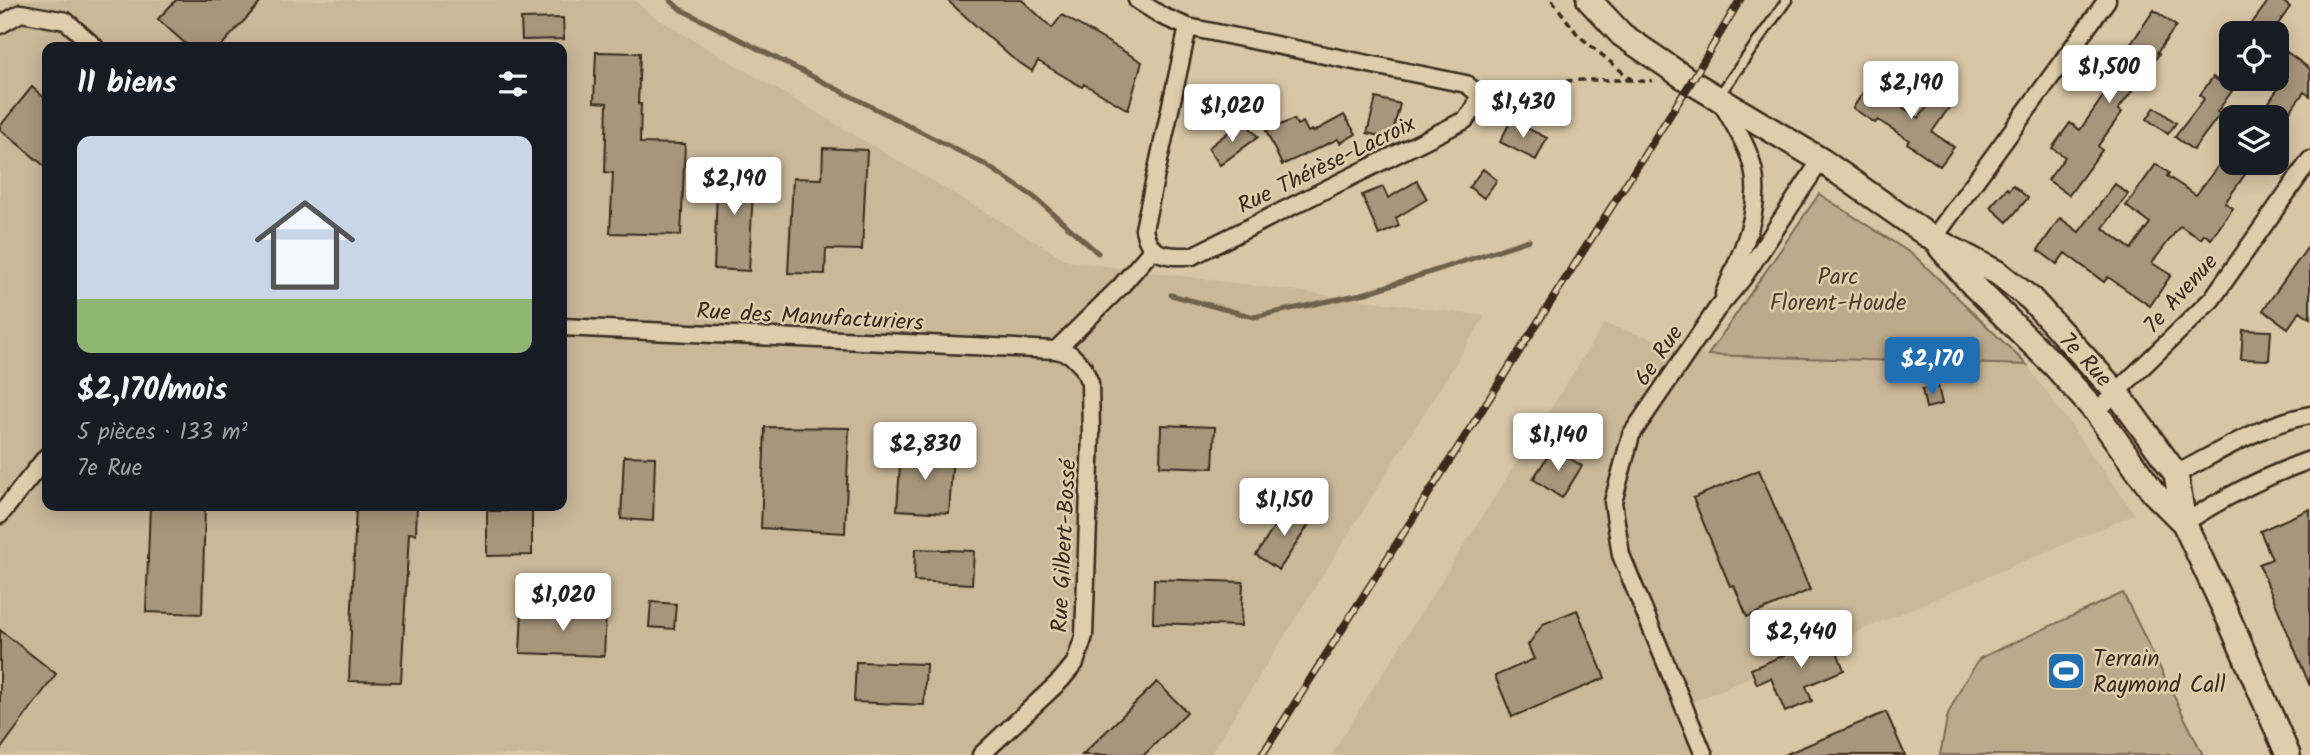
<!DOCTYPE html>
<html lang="fr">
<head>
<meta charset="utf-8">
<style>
	body { margin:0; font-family:Kalam,sans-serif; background:#20242c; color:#f1f3f6; height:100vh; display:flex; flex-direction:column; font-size:26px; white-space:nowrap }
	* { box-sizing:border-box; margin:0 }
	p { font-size:23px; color:#9ea1a6 }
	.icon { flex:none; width:38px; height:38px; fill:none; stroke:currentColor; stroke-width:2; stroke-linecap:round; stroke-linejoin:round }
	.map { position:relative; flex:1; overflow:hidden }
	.drawer { position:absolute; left:42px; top:42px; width:525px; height:469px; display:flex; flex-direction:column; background:#171b24; border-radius:14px; box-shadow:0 4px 18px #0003 }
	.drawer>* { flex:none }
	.controls { position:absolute; left:2219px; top:21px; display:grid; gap:14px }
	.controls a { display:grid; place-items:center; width:70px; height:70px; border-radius:14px; background:#171b24; box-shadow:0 4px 18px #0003; font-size:35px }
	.price { position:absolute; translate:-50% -60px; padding:0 16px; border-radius:7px; background:#fff; color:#222; font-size:23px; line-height:46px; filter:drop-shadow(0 2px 4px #0008) }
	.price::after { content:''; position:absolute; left:50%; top:42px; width:21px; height:16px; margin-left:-10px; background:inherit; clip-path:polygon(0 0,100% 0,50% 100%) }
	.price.current { background:#1f6fb2; color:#fff }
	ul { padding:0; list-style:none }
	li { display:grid; align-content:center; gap:14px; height:371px; padding:0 35px }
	li span { display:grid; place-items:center; height:217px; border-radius:14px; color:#555 }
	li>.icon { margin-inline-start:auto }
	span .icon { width:126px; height:126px; fill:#fffc; stroke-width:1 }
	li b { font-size:30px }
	h2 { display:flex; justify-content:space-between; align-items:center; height:84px; padding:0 35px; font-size:30px }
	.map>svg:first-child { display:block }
</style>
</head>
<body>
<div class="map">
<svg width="2310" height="755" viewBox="0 0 2310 755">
	<rect width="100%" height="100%" fill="#d9c6a5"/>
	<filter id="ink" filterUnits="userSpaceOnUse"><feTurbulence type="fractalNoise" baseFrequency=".0143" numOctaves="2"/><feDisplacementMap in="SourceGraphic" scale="14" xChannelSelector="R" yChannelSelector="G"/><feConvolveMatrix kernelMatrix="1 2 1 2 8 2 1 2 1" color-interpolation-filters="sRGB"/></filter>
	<g filter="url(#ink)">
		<!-- built -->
		<path fill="#cab899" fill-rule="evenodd" d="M13 0H634L653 16 1068 261 1485 316 1210 755H0V17ZM47 47H562V506H47Z
			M1604 324 1708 355 2027 365 2135 514 1690 703 1710 755H1331Z"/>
		<!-- green -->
		<path fill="#bcaa8c" stroke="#7c6a55" stroke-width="2" d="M1819 194 1915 256 2027 365 1708 355Z
			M2123 593 2203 755H1940L1948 714 1963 684 1980 658Z"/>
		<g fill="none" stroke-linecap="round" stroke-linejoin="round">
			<!-- stream -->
			<path stroke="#705f4c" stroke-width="5" d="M670 0 680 9 986 165 1034 197 1098 253
				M1171 295 1254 317 1366 293 1529 240"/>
		</g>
		<!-- building -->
		<path fill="#a8967c" stroke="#3b2a1e" stroke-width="2" d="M176 0H263L220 47H189L158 19Z
			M947 0H1022L1052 28 1062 15 1142 62 1128 110 1084 84 1082 87 1038 61 1032 71 1011 57Z
			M2269 0H2281L2290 7 2272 33H2245Z
			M2154 10 2176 26 2157 53 2159 54 2118 110 2122 112 2098 146 2102 150 2069 195 2048 180 2065 157 2052 148 2070 123 2080 130 2112 83 2107 79Z
			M563 18 564 39 522 40 521 19Z
			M596 52 640 53 638 104H641L640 143 685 144 681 235 610 233 613 173 605 172 607 103 594 102Z
			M2287 52 2310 69V96L2304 92 2286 117H2259L2285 78 2277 72V66Z
			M2213 77 2232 91 2217 112 2220 114 2193 150 2175 137 2204 99 2200 95Z
			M1868 85 1919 118 1942 85 1957 96 1932 132 1954 147 1940 166 1907 143 1909 140 1878 120 1875 123 1853 108Z
			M32 87 47 100V168L0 129V126Z
			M1376 98 1400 104 1391 139 1367 133Z
			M2155 107 2176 123 2168 134 2147 119Z
			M1344 115 1356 134 1340 143 1338 139 1282 165 1266 131 1294 119 1297 125 1303 122 1308 132 1312 130 1313 132Z
			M1511 120 1547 138 1536 160 1500 142Z
			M1247 124 1258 137 1220 165 1208 148 1230 131 1233 135Z
			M823 148 867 150 862 250 826 249 825 274 788 273 793 178 822 179Z
			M2231 149V163H2253L2225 203 2233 208 2211 239 2204 234 2201 239 2180 226 2152 263 2171 275 2150 306 2108 277 2104 282 2065 253 2057 264 2038 250 2060 218 2079 232 2115 184 2128 194 2103 228 2131 249 2150 223 2126 206 2156 164 2169 173 2167 176 2196 195Z
			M718 164 754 166 749 271 714 269Z
			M1483 169 1497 180 1484 198 1469 187Z
			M1417 181 1427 199 1396 218 1399 226 1379 235 1362 195 1383 187 1388 198Z
			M2013 185 2028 198 2007 222 1990 207 2007 188 2009 190Z
			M2310 244V318L2300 311 2288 328 2263 310Z
			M2243 330 2271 331 2269 360 2241 359Z
			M1938 386 1942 404 1926 408 1922 389Z
			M1161 425 1215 427 1213 468 1160 466Z
			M765 427 849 428 845 533 761 528Z
			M1553 448 1582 466 1562 498 1533 479Z
			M901 451 953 454 949 513 897 510Z
			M624 456 655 457 653 521 621 519Z
			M1759 470 1810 590 1747 617 1734 585 1730 586 1693 498Z
			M150 506H205L202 614 146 612Z
			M356 506H417L416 534 409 533 401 682 349 681Z
			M507 506H532V555L487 556V511H507Z
			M1288 506 1311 521 1279 570 1256 555Z
			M2310 509V686L2259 564 2272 559 2260 531Z
			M915 549 974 551 972 584 914 581Z
			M1154 579 1243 582 1241 626 1153 623Z
			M651 602 676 604 674 629 649 627Z
			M522 610 606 613 604 656 520 653Z
			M1577 610 1605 678 1512 717 1495 676 1534 659 1528 645 1543 624Z
			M0 630 56 674 0 750Z
			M1830 633 1844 670 1806 686 1812 701 1785 712 1771 678 1757 684 1751 669 1789 653 1788 650Z
			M856 662 926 664 924 705 854 702Z
			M1157 682 1187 712 1144 755H1082Z
			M1886 712 1905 755H1784Z"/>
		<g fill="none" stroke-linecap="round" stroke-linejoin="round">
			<defs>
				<path id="service" d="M1718 97 1787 0"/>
				<path id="minor" d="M1137 0 1162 16 1188 27 1466 84 1479 94 1475 108 1465 120 1192 256C1168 256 1149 258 1144 229L1188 27
					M0 25 21 13 66 21 95 47
					M1721 102C1730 118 1740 133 1747 150 1769 199 1743 248 1724 294
					M1933 239 2107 0
					M562 327 1056 350 1070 354 1083 367 1090 383 1091 434 1084 636 1075 663 1061 680 981 755
					M1056 350 1120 287 1153 249
					M2096 412 2212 299 2310 160
					M2176 474C2219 452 2262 424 2310 415
					M0 515 47 456
					M2184 523C2224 497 2265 476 2310 460
					M1704 755 1621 555 1613 502 1631 435 1717 309 1743 278 1821 160"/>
				<path id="secondary" d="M1589 0 1622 35 1691 82 1821 160 1933 239 1998 273 2031 299 2117 393 2176 474 2184 523 2228 617 2288 755
					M1941 248 1973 285 2055 366 2096 412 2153 492 2184 523"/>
			</defs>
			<!-- service casing -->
			<use href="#service" stroke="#3b2a1e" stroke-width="13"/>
			<!-- minor casing -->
			<use href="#minor" stroke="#3b2a1e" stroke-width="21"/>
			<!-- secondary casing -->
			<use href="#secondary" stroke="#3b2a1e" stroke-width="28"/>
			<!-- path -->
			<path stroke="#3b2a1e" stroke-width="3.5" stroke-dasharray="7 5" stroke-linecap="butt" d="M1552 0 1578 35 1632 80 1649 82 1652 80
				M1496 99C1546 77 1581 80 1634 80"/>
			<!-- service -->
			<use href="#service" stroke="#e0cdab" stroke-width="8"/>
			<!-- minor -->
			<use href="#minor" stroke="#e0cdab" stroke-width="16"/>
			<!-- secondary -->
			<use href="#secondary" stroke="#e0cdab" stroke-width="23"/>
			<defs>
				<path id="rail" d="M1262 755 1691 82 1740 0"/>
			</defs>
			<!-- rail casing -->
			<use href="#rail" stroke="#3b2a1e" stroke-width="8"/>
			<!-- rail -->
			<use href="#rail" stroke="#e0cdab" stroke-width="5" stroke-dasharray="16" stroke-linecap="butt"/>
		</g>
	</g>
	<!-- icons -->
	<defs>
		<symbol id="stadium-square" viewBox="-11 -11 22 22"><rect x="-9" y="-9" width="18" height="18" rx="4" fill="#1f6fb2" stroke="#e0cdab"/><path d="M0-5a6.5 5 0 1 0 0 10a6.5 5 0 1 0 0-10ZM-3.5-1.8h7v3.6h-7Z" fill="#fff"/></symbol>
	</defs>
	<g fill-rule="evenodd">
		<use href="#stadium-square" x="2044" y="649" width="44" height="44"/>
	</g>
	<g text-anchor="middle" stroke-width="5" stroke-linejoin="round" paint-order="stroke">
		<!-- street labels -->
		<g font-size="23" fill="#3b2a1e" stroke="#e0cdab">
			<text transform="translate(1326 164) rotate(-26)" y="8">Rue Thérèse-Lacroix</text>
			<text transform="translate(2180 293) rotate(-48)" y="8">7e Avenue</text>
			<text transform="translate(810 316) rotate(3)" y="8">Rue des Manufacturiers</text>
			<text transform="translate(1658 355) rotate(-56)" y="8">6e Rue</text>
			<text transform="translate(2086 359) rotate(47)" y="8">7e Rue</text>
			<text transform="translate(1063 546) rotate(-87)" y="8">Rue Gilbert-Bossé</text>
		</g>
		<!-- park labels -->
		<g font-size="23" fill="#4e3d2e" stroke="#e0cdab">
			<text x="1838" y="284">Parc<tspan x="1838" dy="26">Florent-Houde</tspan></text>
		</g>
		<!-- poi labels -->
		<g font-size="23" fill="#3b2a1e" stroke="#e0cdab" text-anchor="start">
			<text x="2093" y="666">Terrain<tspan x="2093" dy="26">Raymond Call</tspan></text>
		</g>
	</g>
</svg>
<div class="controls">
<a><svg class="icon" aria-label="locate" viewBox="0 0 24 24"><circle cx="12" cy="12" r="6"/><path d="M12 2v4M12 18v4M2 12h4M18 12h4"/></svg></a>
<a><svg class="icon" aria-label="layers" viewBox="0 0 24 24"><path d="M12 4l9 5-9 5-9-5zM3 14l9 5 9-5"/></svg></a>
</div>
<b class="price" style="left:2109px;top:105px">$1,500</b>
<b class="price" style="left:1911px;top:121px">$2,190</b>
<b class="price" style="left:1523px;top:140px">$1,430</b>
<b class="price" style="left:1232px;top:144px">$1,020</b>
<b class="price" style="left:734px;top:217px">$2,190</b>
<b class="price current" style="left:1932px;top:397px">$2,170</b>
<b class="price" style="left:1558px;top:473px">$1,140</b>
<b class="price" style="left:925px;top:482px">$2,830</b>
<b class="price" style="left:1284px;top:538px">$1,150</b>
<b class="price" style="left:563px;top:633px">$1,020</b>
<b class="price" style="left:1801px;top:670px">$2,440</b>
<section class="drawer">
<h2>11 biens<svg class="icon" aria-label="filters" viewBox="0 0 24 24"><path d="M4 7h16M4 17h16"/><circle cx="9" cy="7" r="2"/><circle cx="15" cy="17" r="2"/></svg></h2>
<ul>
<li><span style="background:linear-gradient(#c9d6e8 75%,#8fb573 0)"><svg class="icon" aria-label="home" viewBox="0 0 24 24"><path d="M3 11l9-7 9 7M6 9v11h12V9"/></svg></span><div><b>$2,170/mois</b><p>5 pièces · 133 m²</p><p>7e Rue</p></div></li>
</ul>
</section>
</div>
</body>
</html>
